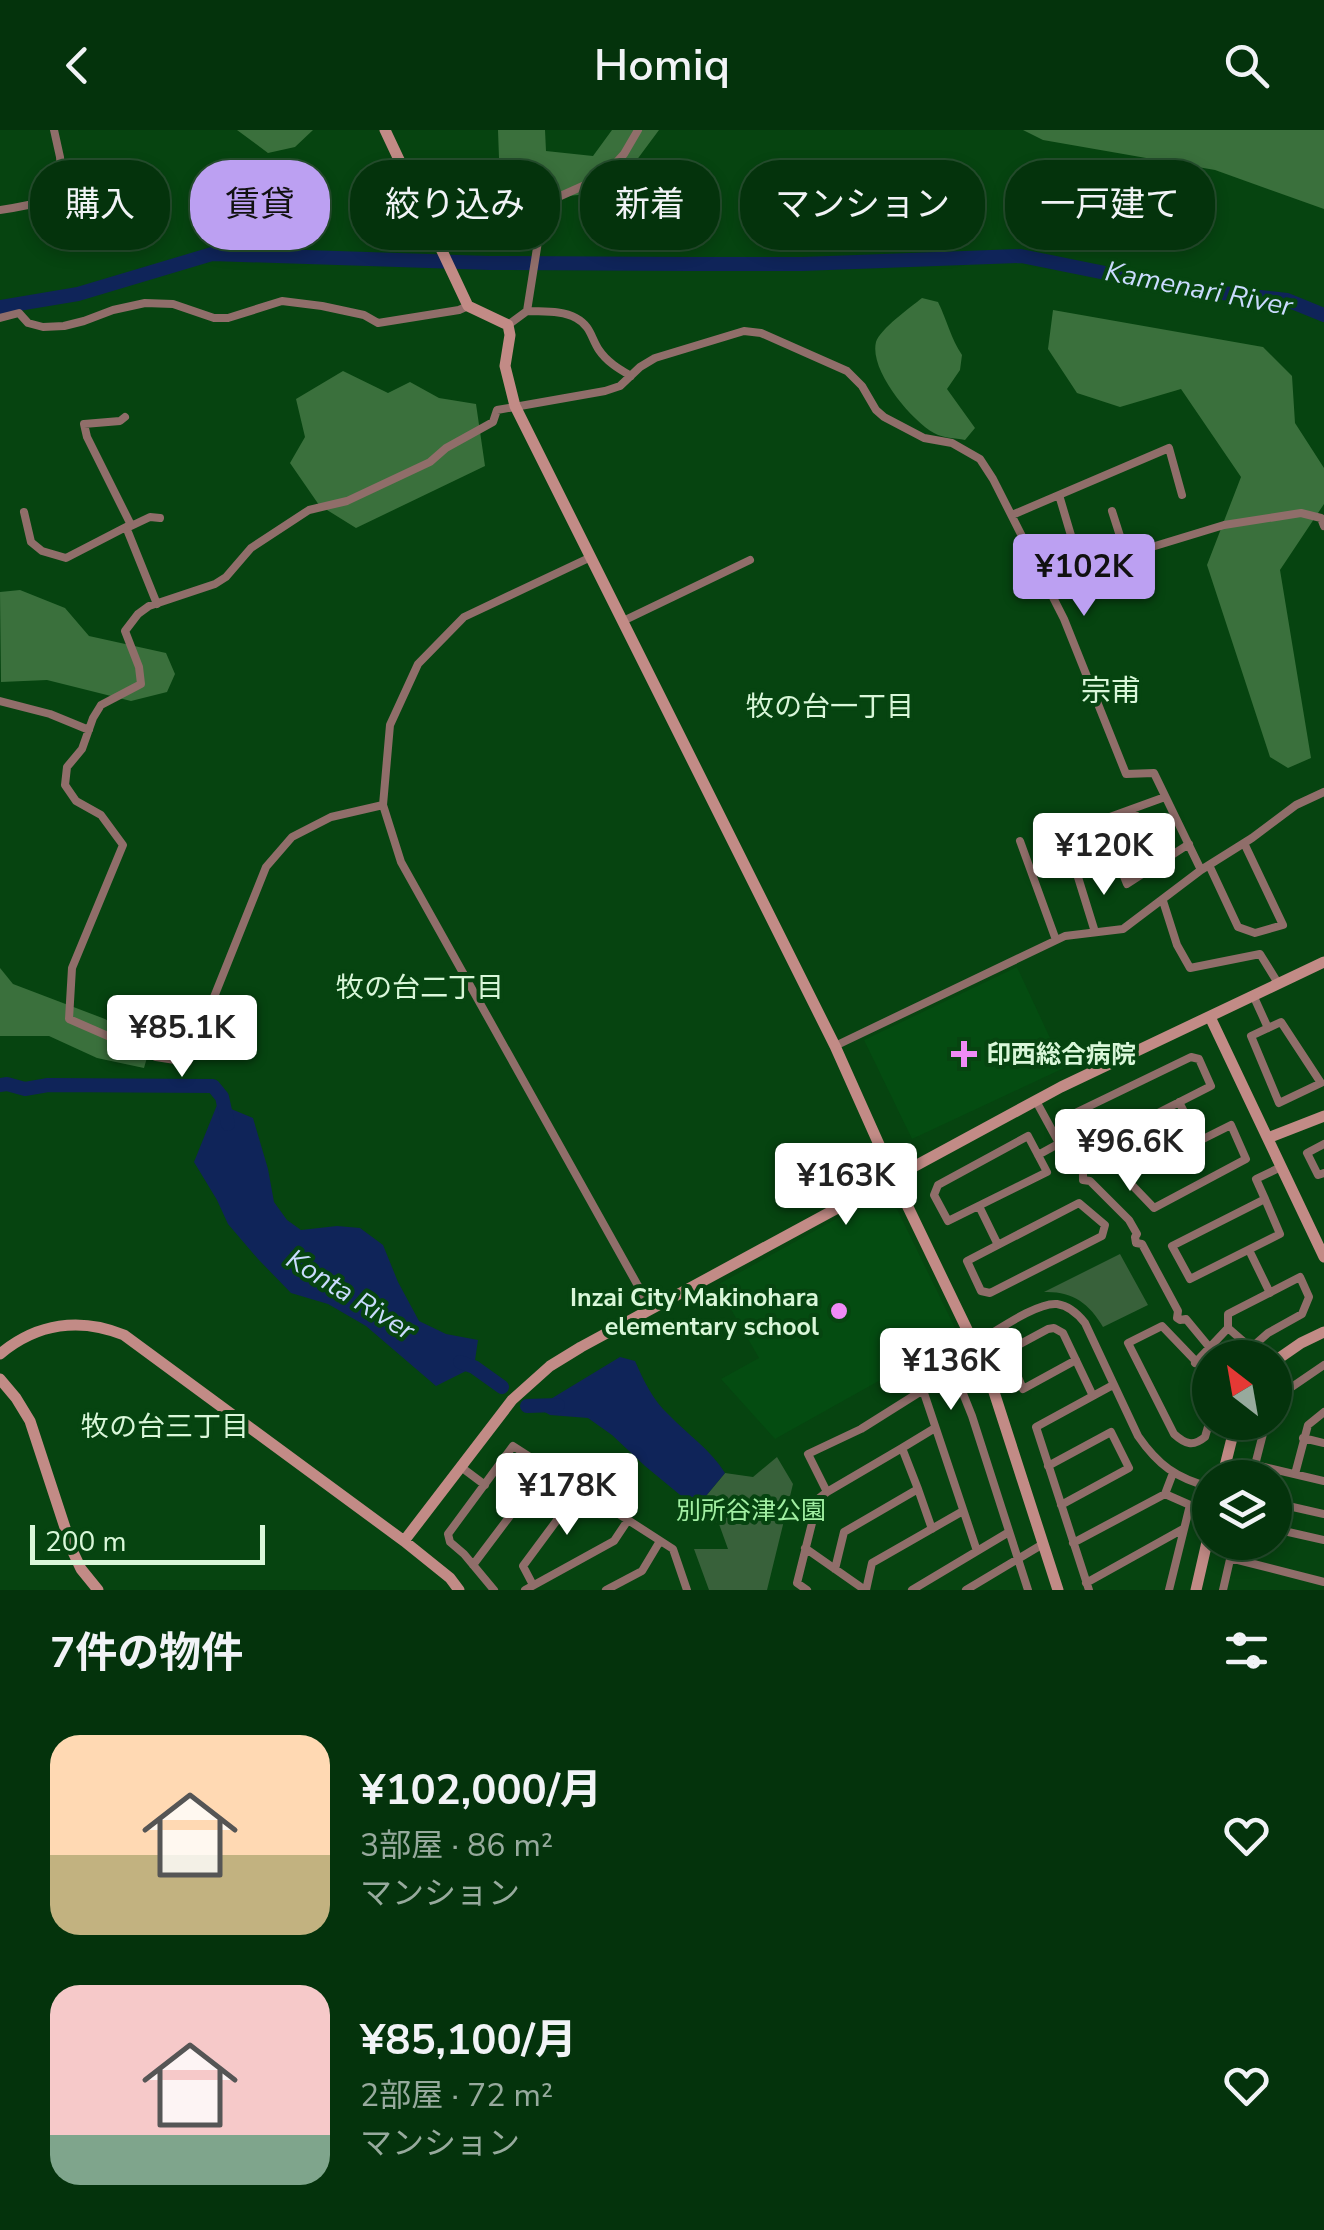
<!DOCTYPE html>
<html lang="ja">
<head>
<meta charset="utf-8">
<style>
	body { margin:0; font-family:"Nunito Sans","Noto Sans JP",sans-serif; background:#0d3b15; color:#f1f3f6; height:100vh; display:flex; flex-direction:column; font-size:38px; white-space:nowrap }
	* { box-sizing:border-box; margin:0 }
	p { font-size:32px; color:#97aa9d }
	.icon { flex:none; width:55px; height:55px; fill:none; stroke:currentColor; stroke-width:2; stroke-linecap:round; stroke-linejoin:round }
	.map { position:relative; height:1460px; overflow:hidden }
	.drawer { display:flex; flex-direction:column; background:#04330c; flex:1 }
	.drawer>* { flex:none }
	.banner { position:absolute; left:30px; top:30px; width:1265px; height:90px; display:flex; gap:20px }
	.needle { width:65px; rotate:329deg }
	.buttons { position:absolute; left:1192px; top:1210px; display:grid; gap:20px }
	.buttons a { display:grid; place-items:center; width:100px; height:100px; border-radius:50%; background:#04330c; box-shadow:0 5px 15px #0003,0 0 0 2px #254e2d; font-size:50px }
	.scale { position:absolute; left:30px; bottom:25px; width:235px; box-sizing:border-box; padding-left:10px; border:5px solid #d9f7d9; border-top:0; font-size:28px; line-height:35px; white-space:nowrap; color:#d9f7d9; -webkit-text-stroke:8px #064410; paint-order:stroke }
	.price { position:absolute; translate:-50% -85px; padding:0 22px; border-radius:10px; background:#fff; color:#222; font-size:32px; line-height:65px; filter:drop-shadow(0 2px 5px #0008) }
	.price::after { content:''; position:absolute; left:50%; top:60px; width:30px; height:22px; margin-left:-15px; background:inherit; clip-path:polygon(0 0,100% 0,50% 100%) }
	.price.current { background:#bca0f2; color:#111 }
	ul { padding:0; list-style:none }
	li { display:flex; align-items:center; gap:30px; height:250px; padding:0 50px }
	li span { display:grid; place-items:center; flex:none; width:280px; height:200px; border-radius:30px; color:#555 }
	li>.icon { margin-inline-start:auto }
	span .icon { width:120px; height:120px; fill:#fffc; stroke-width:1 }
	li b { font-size:42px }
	h2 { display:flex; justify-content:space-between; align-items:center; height:120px; padding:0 50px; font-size:42px }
	.pill { padding:0 35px; border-radius:40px; background:#04330c; box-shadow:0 5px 15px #0003,0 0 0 2px #254e2d; font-size:35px; line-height:90px }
	.pill.current { background:#bca0f2; color:#111 }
	header { display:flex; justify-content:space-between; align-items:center; height:130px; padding:0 50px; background:#04330c; font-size:45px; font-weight:600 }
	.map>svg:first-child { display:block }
</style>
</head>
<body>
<header><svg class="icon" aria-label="back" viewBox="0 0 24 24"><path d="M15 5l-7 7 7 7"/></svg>Homiq<svg class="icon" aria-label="search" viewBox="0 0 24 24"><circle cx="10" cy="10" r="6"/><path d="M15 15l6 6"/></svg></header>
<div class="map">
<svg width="1324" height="1460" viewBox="0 0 1324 1460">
	<rect width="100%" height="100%" fill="#064410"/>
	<!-- built -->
	<path fill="#044c11" d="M1017 837 1064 938 912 1009 864 910Z
		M872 1069 897 1079 959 1206 775 1309 721 1249 759 1228 717 1155Z"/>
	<!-- green -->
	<path fill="#38613a" d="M1120 1124 1148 1175 1103 1197C1089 1173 1072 1161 1044 1162Z
		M777 1327 793 1354 767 1460H709L694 1419H728L719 1394 696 1378 725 1343 753 1347Z"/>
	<!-- forest -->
	<path fill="#3a703c" d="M237 0H313L295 17 268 23Z
		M498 0H545L546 21 593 26 612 0H659L613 62 555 67 514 60 499 28Z
		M1023 0H1324V79L1215 40 1043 10Z
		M922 168 938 172C947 190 951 209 962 225L960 240 947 259 975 298 965 310C955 308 943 308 934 303 911 290 869 240 876 212 880 199 911 177 922 168Z
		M1053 180 1263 217 1292 246 1295 293 1324 338V374L1280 440 1311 628 1288 638 1270 627 1207 435 1241 347 1181 259 1120 277 1077 263 1048 219Z
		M343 241 388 263 410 252 439 268 476 274 485 336 356 398 319 375 290 333 305 307 296 269Z
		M20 460 65 478 89 506 166 523 175 544 167 562 131 571 47 550 1 552 0 462Z
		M0 838 13 854 105 889 150 917 144 938 97 928 49 906H0Z"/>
	<!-- water -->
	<path fill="#0f2459" d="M217 975 224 976 253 988 268 1039 274 1072 287 1090 301 1100 337 1096 360 1098 383 1115 398 1152 419 1191 446 1204 478 1210 474 1237 436 1256 366 1196 328 1174 291 1163 258 1129 228 1094 217 1070 194 1032Z
		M620 1227 635 1231C644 1251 652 1269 669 1285 687 1304 711 1320 725 1343L696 1378 645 1336 612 1305 588 1288 550 1285 543 1281 542 1276 554 1267Z"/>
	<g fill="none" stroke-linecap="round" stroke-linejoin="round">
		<!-- river -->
		<path stroke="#0f2459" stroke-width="14" d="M0 177 78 164 212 124 489 133 689 134H802L1021 126 1130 148 1213 162 1287 170 1324 185
			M0 955 7 954 25 959 48 955 213 956 222 967 228 994
			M460 1232 474 1237 502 1257
			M527 1276 558 1275"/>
		<!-- street -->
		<path stroke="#906e6a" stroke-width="8" d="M54 0 60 27 63 64
			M0 80C28 76 90 63 109 42
			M527 181C543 182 562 180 576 188 591 196 591 208 599 220 607 232 619 239 631 246
			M0 188 19 183 28 193 43 197 64 196 84 191 113 180 145 173 173 174 214 188H228L282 171 322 176 364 185 378 193 459 180 468 176
			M508 195 527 181 543 80 556 68 603 47 624 24 638 0
			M125 287 120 291 84 294 87 307 131 395
			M1059 365 1078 429
			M1112 381 1120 406 1132 424
			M24 382 31 412 42 421 66 428 126 397 157 474
			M1012 385 1169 318 1182 365
			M131 396 150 387 160 388
			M591 427 464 487 418 534 390 595 383 675 401 732 651 1179
			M1040 439 1081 428 1109 430 1224 395 1301 383 1321 388 1324 396
			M623 491 750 430
			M0 571 50 584 89 600
			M383 675 331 687 292 707 266 737 188 932 156 927 69 889 72 838 123 715 101 685 76 671 65 655 67 637 82 619 93 588 101 575 141 554 139 537 125 501 138 484 149 476 215 454 226 447 251 418 309 380 347 371 430 332 446 318 493 292 497 280 605 261 620 256 640 237 655 228 744 201 761 203 847 241 862 256 876 280 884 287 924 308 952 313 980 329 993 349 1064 489 1126 644 1154 643 1201 740
			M1133 679 1155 736
			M1102 690 1127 754 1189 714
			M1063 704 1165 667
			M1020 711 1056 810
			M1209 735 1238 797 1255 803 1283 795 1244 713
			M1077 744 1095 802
			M1163 771 1177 815 1190 838 1260 824 1278 853
			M1253 865 1268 898
			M1281 892 1321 953 1279 973 1251 906Z
			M835 916 1065 806 1123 799 1201 740 1252 708 1296 675 1324 662
			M1191 927 1199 929 1211 956 1089 1018 1071 985Z
			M1036 971 1059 1013 1083 1043V1050L1090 1051 1129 1090 1137 1104 1135 1107 1136 1113 1142 1114 1178 1181 1177 1188 1180 1190 1186 1189 1210 1218 1222 1228
			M1179 972 1199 1011
			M1231 995 1246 1029 1154 1078 1131 1054 1133 1044Z
			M1028 1006 1047 1042 948 1091 934 1065 938 1055Z
			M1324 1014 1307 1023 1318 1045 1324 1043
			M1038 1025 1080 1002
			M1265 1069 1280 1104 1190 1149 1172 1116Z
			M1265 1069 1256 1049 1281 1037
			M1079 1073 1105 1095 1102 1106 990 1163 981 1161 967 1131Z
			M979 1076 998 1115
			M1249 1120 1270 1163
			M974 1214C994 1203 1036 1172 1057 1174 1070 1176 1078 1184 1085 1193L1138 1306C1158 1335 1176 1348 1210 1357
			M1076 1230 1023 1259 1007 1221 1048 1199 1054 1198 1063 1203 1093 1266
			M1195 1233 1228 1198V1184L1300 1147 1309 1167 1302 1184 1268 1203 1251 1218 1228 1198
			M1210 1246 1162 1196 1128 1213 1174 1304C1185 1314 1193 1317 1205 1307L1210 1290
			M1275 1276 1283 1263 1324 1235
			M1266 1292 1255 1335 1324 1351
			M1303 1308 1324 1313
			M1048 1336 1111 1302 1129 1338 1061 1375
			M461 1337 485 1355
			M1295 1344 1308 1295 1324 1282
			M918 1359 932 1399
			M827 1362 902 1318
			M1165 1364 1190 1375 1169 1460
			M1275 1373 1324 1384
			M1275 1399 1324 1410
			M1073 1413 1165 1364 1173 1343
			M805 1418 865 1460
			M977 1421 923 1260 954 1241 972 1286 1028 1460
			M1230 1428 1324 1452
			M473 1435 546 1338
			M835 1439 844 1402 918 1359 902 1318 935 1298
			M1086 1453 1183 1399
			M533 1455 523 1436 580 1359
			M494 1460 464 1424 450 1412 448 1404 513 1316 673 1419 687 1460
			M525 1460 614 1411 628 1390
			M606 1460 642 1441 660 1411
			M807 1460 797 1453 818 1369 827 1362 808 1324 861 1299 923 1260
			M866 1460 872 1433 963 1381
			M912 1460 1009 1402
			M966 1460 1043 1414
			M1089 1460 1036 1297 1113 1255
			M1223 1460 1234 1412"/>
		<!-- secondary -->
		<path stroke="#c28b86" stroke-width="11" d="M385 0 468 176 508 195 510 205 505 236 515 276 835 916 894 1048 974 1214 994 1262 1058 1460
			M1210 887 1324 1127
			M1268 1008 1324 986
			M0 1224C37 1193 80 1187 124 1205L404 1411 450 1448 459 1460
			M1275 1231 1301 1213 1324 1202
			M0 1249 16 1268 30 1291 73 1422 81 1439 98 1460
			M1222 1348 1236 1292
			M404 1411 512 1270 550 1236 581 1217 1061 957 1324 832
			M1196 1460 1210 1399"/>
	</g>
	<!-- markers -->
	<g fill="#ef8bf6" stroke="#064410" stroke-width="4">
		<path d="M959 909h10v10h10v10h-10v10h-10v-10h-10v-10h10z"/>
		<circle cx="839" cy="1181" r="10"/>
	</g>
	<g text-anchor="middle" stroke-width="8" stroke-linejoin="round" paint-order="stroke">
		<!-- poi labels -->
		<g font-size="25" font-weight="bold" fill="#d9f7d9" stroke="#064410" text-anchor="start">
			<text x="986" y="933">印西総合病院</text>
			<text x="819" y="1176" text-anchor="end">Inzai City Makinohara<tspan x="819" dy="29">elementary school</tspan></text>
		</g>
		<!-- park labels -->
		<g font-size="25" fill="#a2f0a3" stroke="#064410">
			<text x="751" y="1389">別所谷津公園</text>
		</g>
		<!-- water labels -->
		<g font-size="28" font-style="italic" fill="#cadbfe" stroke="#064410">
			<text transform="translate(1199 158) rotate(11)" y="10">Kamenari River</text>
			<text transform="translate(351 1164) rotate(32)" y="10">Konta River</text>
		</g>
		<!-- neighbourhood labels -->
		<g font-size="28" fill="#d9f7d9" stroke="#064410">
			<text x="830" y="586">牧の台一丁目</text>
			<text x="420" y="867">牧の台二丁目</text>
			<text x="165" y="1306">牧の台三丁目</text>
		</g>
		<!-- quarter labels -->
		<g font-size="30" fill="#d9f7d9" stroke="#064410">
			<text x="1111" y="571">宗甫</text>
		</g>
	</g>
</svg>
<div class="buttons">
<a><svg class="needle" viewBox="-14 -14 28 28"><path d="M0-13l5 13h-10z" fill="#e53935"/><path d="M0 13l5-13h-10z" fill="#97aa9d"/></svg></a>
<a><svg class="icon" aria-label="layers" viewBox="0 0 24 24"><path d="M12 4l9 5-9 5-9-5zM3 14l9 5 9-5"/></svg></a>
</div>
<div class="scale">200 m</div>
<b class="price current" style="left:1084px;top:489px">¥102K</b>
<b class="price" style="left:1104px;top:768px">¥120K</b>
<b class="price" style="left:182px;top:950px">¥85.1K</b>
<b class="price" style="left:1130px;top:1064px">¥96.6K</b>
<b class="price" style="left:846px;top:1098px">¥163K</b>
<b class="price" style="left:951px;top:1283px">¥136K</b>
<b class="price" style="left:567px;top:1408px">¥178K</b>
<div class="banner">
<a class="pill">購入</a>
<a class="pill current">賃貸</a>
<a class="pill">絞り込み</a>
<a class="pill">新着</a>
<a class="pill">マンション</a>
<a class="pill">一戸建て</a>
</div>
</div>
<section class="drawer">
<h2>7件の物件<svg class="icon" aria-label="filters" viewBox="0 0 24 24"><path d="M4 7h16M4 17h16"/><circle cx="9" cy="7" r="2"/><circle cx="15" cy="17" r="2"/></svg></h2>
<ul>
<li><span style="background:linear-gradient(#ffd9b3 60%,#c2b280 0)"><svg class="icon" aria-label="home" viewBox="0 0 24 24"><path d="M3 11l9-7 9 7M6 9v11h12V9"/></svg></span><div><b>¥102,000/月</b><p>3部屋 · 86 m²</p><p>マンション</p></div><svg class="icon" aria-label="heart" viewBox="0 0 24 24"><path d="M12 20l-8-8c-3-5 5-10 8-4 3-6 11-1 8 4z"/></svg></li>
<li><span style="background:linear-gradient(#f6c9c9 75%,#7fa58c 0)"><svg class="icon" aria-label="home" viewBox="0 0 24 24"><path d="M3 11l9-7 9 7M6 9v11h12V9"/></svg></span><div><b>¥85,100/月</b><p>2部屋 · 72 m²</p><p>マンション</p></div><svg class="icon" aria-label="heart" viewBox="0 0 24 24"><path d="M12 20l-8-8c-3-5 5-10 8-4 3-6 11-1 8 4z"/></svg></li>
</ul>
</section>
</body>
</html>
